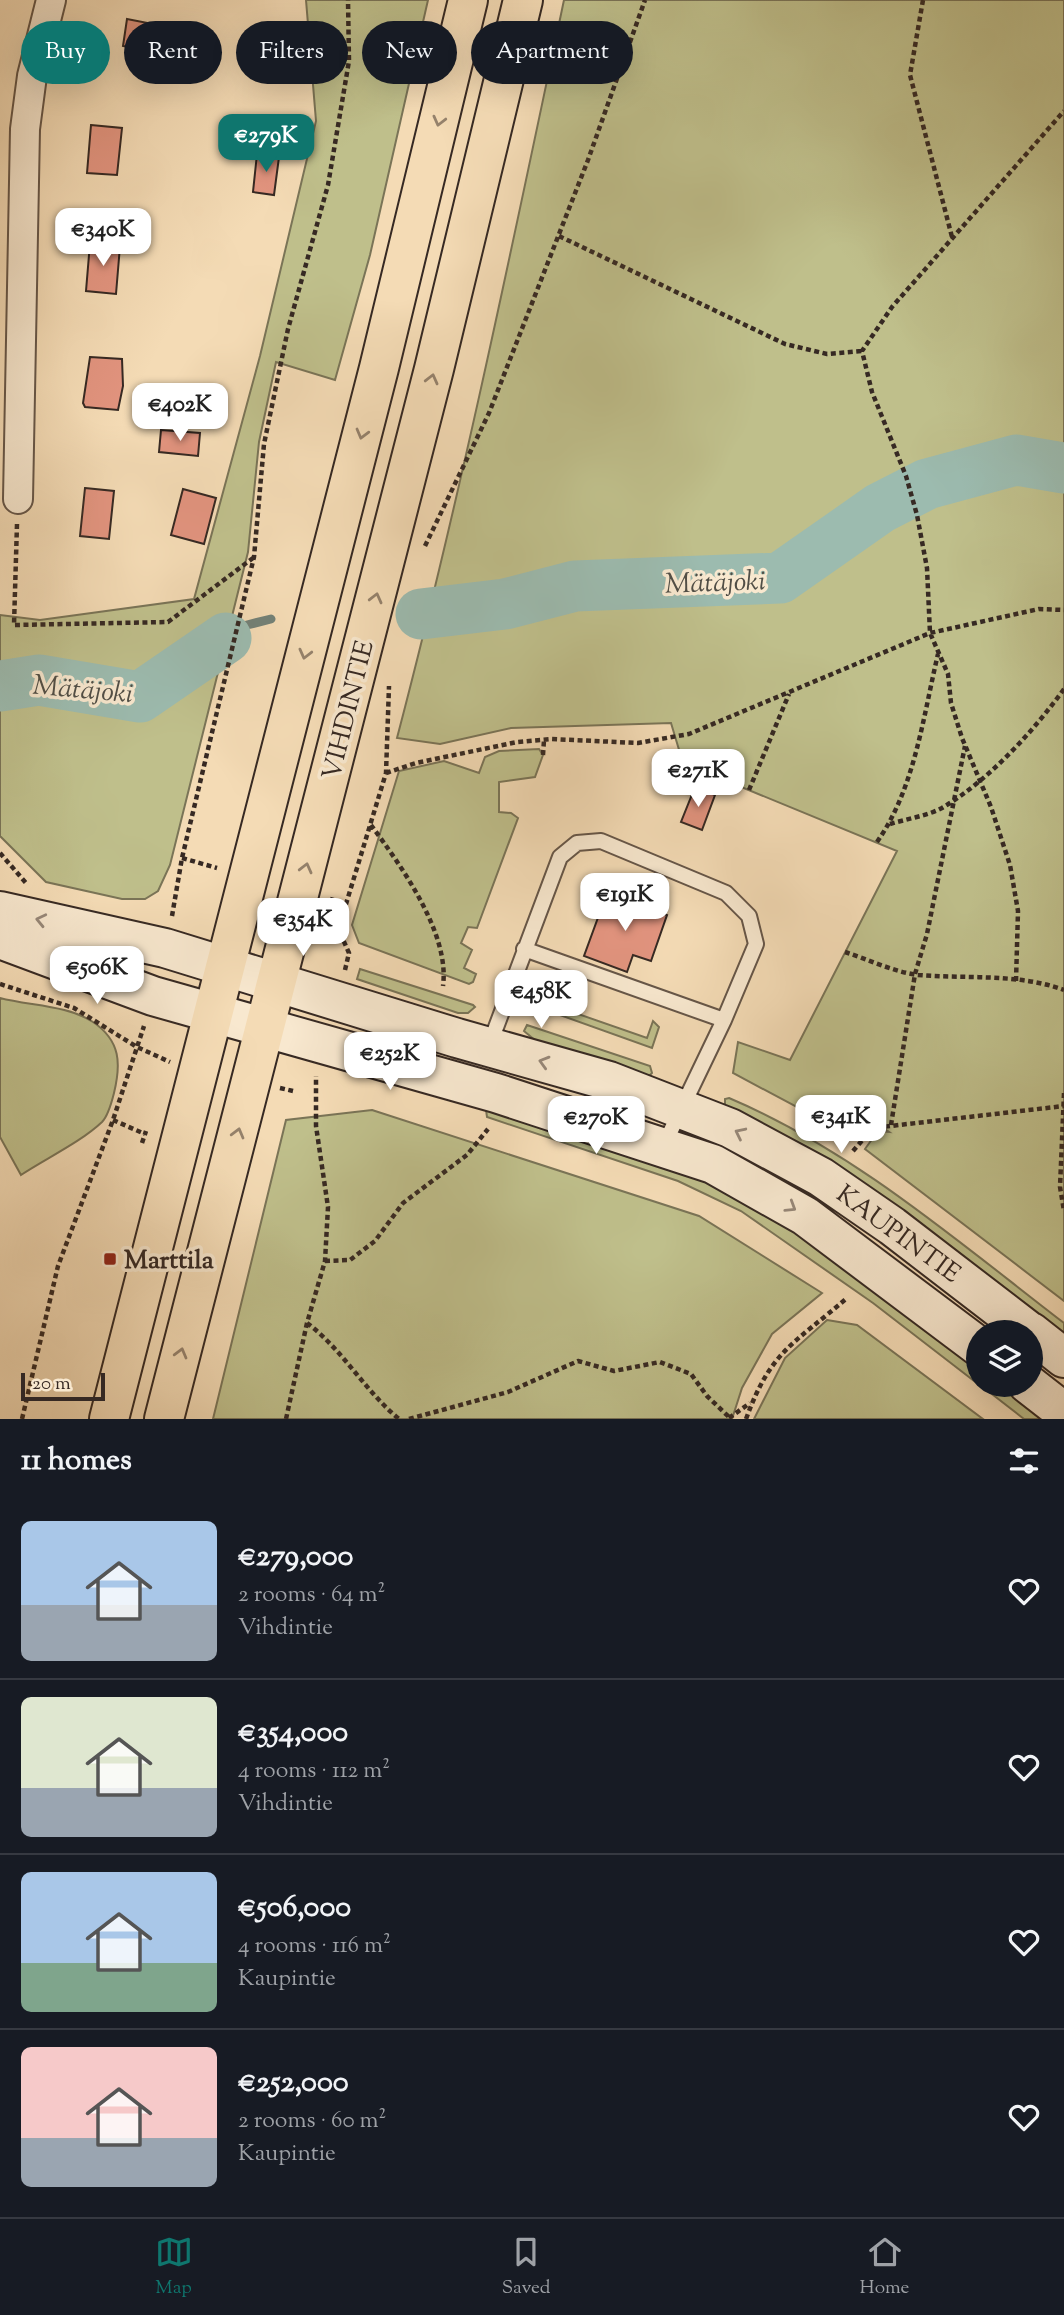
<!DOCTYPE html>
<html lang="en">
<head>
<meta charset="utf-8">
<style>
	body { margin:0; font-family:"Sorts Mill Goudy",serif; background:#20242c; color:#f1f3f6; height:100vh; display:flex; flex-direction:column; font-size:26px; white-space:nowrap }
	* { box-sizing:border-box; margin:0 }
	p { font-size:23px; color:#9ea1a6 }
	.icon { flex:none; width:38px; height:38px; fill:none; stroke:currentColor; stroke-width:2; stroke-linecap:round; stroke-linejoin:round }
	.map { position:relative; height:1419px; overflow:hidden }
	.side { display:flex; flex-direction:column; background:#171b24; flex:1 }
	.side>* { flex:none }
	.top-card { position:absolute; left:21px; top:21px; width:700px; height:63px; display:flex; gap:14px }
	.buttons { position:absolute; left:966px; top:1320px; display:grid; gap:14px }
	.buttons a { display:grid; place-items:center; width:77px; height:77px; border-radius:50%; background:#171b24; box-shadow:0 7px 28px #0002; font-size:35px }
	.scale { position:absolute; left:21px; bottom:18px; width:84px; box-sizing:border-box; padding-left:7px; border:4px solid #362923; border-top:0; font-size:19px; line-height:24px; white-space:nowrap; color:#362923; -webkit-text-stroke:5px #f8e8cf; paint-order:stroke }
	.price { position:absolute; translate:-50% -60px; padding:0 16px; border-radius:14px; background:#fff; color:#222; font-size:23px; line-height:46px; filter:drop-shadow(0 2px 4px #0008) }
	.price::after { content:''; position:absolute; left:50%; top:42px; width:21px; height:16px; margin-left:-10px; background:inherit; clip-path:polygon(0 0,100% 0,50% 100%) }
	.price.current { background:#0f766e; color:#fff }
	ul { padding:0; list-style:none }
	li { display:flex; align-items:center; gap:21px; height:175px; padding:0 21px }
	li+li { border-top:2px solid #363941 }
	li span { display:grid; place-items:center; flex:none; width:196px; height:140px; border-radius:10px; color:#555 }
	li>.icon { margin-inline-start:auto }
	span .icon { width:84px; height:84px; fill:#fffc; stroke-width:1 }
	li b { font-size:30px }
	h2 { display:flex; justify-content:space-between; align-items:center; height:84px; padding:0 21px; font-size:30px }
	.pill { padding:0 24px; border-radius:32px; background:#171b24; box-shadow:0 7px 28px #0002; font-size:24px; line-height:63px }
	.pill.current { background:#0f766e; color:#fff }
	.menu { display:flex; justify-content:space-around; align-items:center; height:98px; border-top:2px solid #363941; background:#171b24; font-size:19px; color:#9ea1a6 }
	.menu a { display:grid; justify-items:center; gap:4px }
	.menu .current { color:#0f766e }
	.map>svg:first-child { display:block }
</style>
</head>
<body>
<div class="map">
<svg width="1064" height="1419" viewBox="0 0 1064 1419">
	<rect width="100%" height="100%" fill="#f4dbb5"/>
	<filter id="stains"><feTurbulence type="fractalNoise" baseFrequency=".00286" numOctaves="4"/><feColorMatrix values="0 0 0 0 .2 0 0 0 0 .09 0 0 0 0 .02 0 0 0 .5 -.17"/></filter>
	<radialGradient id="worn" r=".72"><stop offset=".6" stop-color="#630" stop-opacity="0"/><stop offset="1" stop-color="#630" stop-opacity=".3"/></radialGradient>
	<!-- green -->
	<path fill="#bfbf8b" stroke="#7a7457" stroke-width="2" d="M306 0H428L370 255 335 380 276 362 259 442 248 552 170 865 158 891 145 899H122L46 882 0 836V615L40 620 194 599 260 356 316 121Z
		M564 0H1064V1301L865 1149 878 1131 889 1132 870 1119 855 1138 733 1073 738 1042 790 1060 897 851 683 763 671 723 511 728 440 744 397 738C461 494 512 247 564 0Z
		M539 749 543 755 535 777 499 782V812L511 813 518 818 477 928 468 927 461 943 472 950 464 968 476 974 473 982 469 984 359 943 352 925 399 771 444 761 479 773 485 757 499 751Z
		M360 969 473 1005 475 1007 468 1013H458L357 979Z
		M543 984 538 1000 647 1038 653 1021 659 1027 652 1048 532 1005 538 985Z
		M0 998C30 1006 67 1005 93 1022 121 1041 121 1064 114 1093 112 1101 108 1116 102 1122 81 1142 45 1159 21 1175L0 1137Z
		M527 1025 650 1066 652 1073 648 1077 536 1041 524 1031Z
		M729 1098C854 1151 957 1241 1064 1323V1336L725 1106V1099Z
		M372 1110 699 1216 822 1293 772 1334 742 1388 732 1419H213L286 1120Z
		M486 1110 561 1125 750 1198 978 1363V1384L873 1303 741 1211 678 1181 487 1117Z
		M827 1320 857 1325 983 1419H754L785 1358Z
		M979 1384C1007 1384 1024 1390 1040 1415L1038 1419H1024Z"/>
	<g fill="none" stroke-linecap="round" stroke-linejoin="round">
		<!-- stream -->
		<path stroke="#738177" stroke-width="9" d="M226 638 247 625 271 619"/>
		<!-- river -->
		<path stroke="#9cbbaf" stroke-width="51" d="M421 614 505 604 575 586 780 578 880 508 927 484 1016 460 1064 468
			M0 686 39 680 140 697 226 638"/>
	</g>
	<!-- building -->
	<path fill="#e2947f" stroke="#362923" stroke-width="2" d="M127 19 163 26 158 53 123 46Z
		M91 125 122 128 117 175 87 173Z
		M257 154 279 157 274 195 253 192Z
		M90 243 120 246 116 294 86 291Z
		M90 357 122 359 123 386 118 410 85 407 83 403Z
		M161 430 200 433 198 456 159 452Z
		M85 488 114 491 109 539 80 536Z
		M183 489 216 498 204 544 171 535Z
		M695 787 715 795 702 830 681 822Z
		M607 893 667 915 651 961 633 955 627 972 584 956Z"/>
	<g fill="none" stroke-linecap="round" stroke-linejoin="round">
		<defs>
			<path id="service" d="M524 949 724 1020
				M489 1046 560 857 577 843 601 841 726 893 749 916 756 944 724 1020 664 1145"/>
			<path id="minor" d="M18 499 25 129 32 76 51 0"/>
			<path id="secondary" d="M0 911 165 948 457 1038 609 1081 730 1128 821 1177 892 1226 1030 1332
				M0 939 153 996 496 1093 713 1164 805 1216 978 1346
				M1031 1332 1064 1358
				M1028 1384 1064 1412"/>
			<path id="primary" d="M109 1419 379 368 468 0
				M164 1419 434 369 523 0"/>
		</defs>
		<!-- service casing -->
		<use href="#service" stroke="#665648" stroke-width="18"/>
		<!-- minor casing -->
		<use href="#minor" stroke="#665648" stroke-width="32"/>
		<!-- secondary casing -->
		<use href="#secondary" stroke="#362923" stroke-width="42"/>
		<!-- primary casing -->
		<use href="#primary" stroke="#362923" stroke-width="42"/>
		<!-- path -->
		<path stroke="#362923" stroke-width="4.5" stroke-dasharray="5 3.5" stroke-linecap="butt" d="M923 0 910 75 952 237
			M559 236 785 344 827 354 862 351
			M17 524 14 625 168 622 253 558
			M425 546 489 413 588 160 645 0
			M543 755 544 740
			M386 773 416 763 517 742 551 739 638 743 689 734 930 633 1039 609 1064 610
			M749 790 789 694
			M890 824C906 819 927 816 942 808 989 780 1032 733 1064 689
			M371 825C401 866 450 933 443 986
			M877 842C915 788 923 717 938 654
			M0 853 26 883
			M182 858 217 868
			M330 899 346 904
			M172 916 182 858 254 557 264 444 288 329 328 185 349 61 348 0
			M845 952C867 959 894 972 918 975 966 979 1018 973 1064 990
			M345 970 349 953 341 935 346 904 386 773 389 686
			M1016 981 1018 911 1010 865 991 807 962 738 951 703 948 674 930 633 927 568 917 515 906 476 872 392 862 351 892 307 1064 111
			M0 984 74 1008 137 1047 170 1062
			M280 1088 293 1091
			M1064 1093 1060 1187 1064 1211
			M113 1120 145 1134
			M891 1125 915 974 927 934 965 746
			M142 1143 146 1131
			M853 1151 873 1128 1064 1106
			M325 1261 350 1260 375 1241 403 1203 467 1155 488 1129
			M307 1323C343 1350 364 1390 399 1419
			M729 1418 750 1403
			M22 1419 58 1266 113 1120 144 1026
			M286 1419 307 1323 325 1261 328 1207 316 1126V1076
			M409 1419 508 1392 578 1361 614 1371 660 1362 691 1374 707 1396 730 1418
			M746 1419C771 1350 794 1344 847 1298"/>
		<!-- service -->
		<use href="#service" stroke="#f8e8cf" stroke-width="14"/>
		<!-- minor -->
		<use href="#minor" stroke="#f8e8cf" stroke-width="28"/>
		<!-- secondary -->
		<use href="#secondary" stroke="#f8e8cf" stroke-width="38"/>
		<!-- primary -->
		<use href="#primary" stroke="#f4dbb5" stroke-width="38"/>
	</g>
	<!-- one-way arrows -->
	<defs><path id="oneway-chevron" d="M-2-3.5L2.5 0L-2 3.5" fill="none" stroke-width="1.6" stroke-linecap="round" stroke-linejoin="round" transform="scale(1.75)"/></defs>
	<g stroke="#95826c">
		<use href="#oneway-chevron" transform="translate(439 121) rotate(104)"/>
		<use href="#oneway-chevron" transform="translate(432 379) rotate(-76)"/>
		<use href="#oneway-chevron" transform="translate(362 434) rotate(105)"/>
		<use href="#oneway-chevron" transform="translate(376 598) rotate(-76)"/>
		<use href="#oneway-chevron" transform="translate(305 654) rotate(104)"/>
		<use href="#oneway-chevron" transform="translate(306 868) rotate(-76)"/>
		<use href="#oneway-chevron" transform="translate(238 1133) rotate(-75)"/>
		<use href="#oneway-chevron" transform="translate(181 1353) rotate(-75)"/>
	</g>
	<g stroke="#978879">
		<use href="#oneway-chevron" transform="translate(41 920) rotate(-167)"/>
		<use href="#oneway-chevron" transform="translate(544 1062) rotate(-164)"/>
		<use href="#oneway-chevron" transform="translate(740 1133) rotate(-154)"/>
		<use href="#oneway-chevron" transform="translate(791 1207) rotate(32)"/>
	</g>
	<!-- markers -->
	<rect fill="#8f2418" stroke="#f8e8cf" stroke-width="2.5" x="103" y="1252" width="14" height="14" rx="3.5"/>
	<g text-anchor="middle" stroke-width="7" stroke-linejoin="round" paint-order="stroke">
		<!-- street labels -->
		<g font-size="26" fill="#362923" stroke="#f8e8cf">
			<text transform="translate(347 710) rotate(-76)" y="9">VIHDINTIE</text>
			<text transform="translate(899 1233) rotate(36)" y="9">KAUPINTIE</text>
		</g>
		<!-- poi labels -->
		<g font-size="26" font-weight="bold" fill="#362923" stroke="#f8e8cf" text-anchor="start">
			<text x="124" y="1268">Marttila</text>
		</g>
		<!-- water labels -->
		<g font-size="28" font-style="italic" fill="#504e46" stroke="#f8e8cf">
			<text transform="translate(715 581) rotate(-2)" y="10">Mätäjoki</text>
			<text transform="translate(83 688) rotate(5)" y="10">Mätäjoki</text>
		</g>
	</g>
	<rect width="100%" height="100%" filter="url(#stains)"/>
	<rect width="100%" height="100%" fill="url(#worn)"/>
</svg>
<div class="buttons">
<a><svg class="icon" aria-label="layers" viewBox="0 0 24 24"><path d="M12 4l9 5-9 5-9-5zM3 14l9 5 9-5"/></svg></a>
</div>
<div class="scale">20 m</div>
<b class="price current" style="left:266px;top:174px">€279K</b>
<b class="price" style="left:103px;top:268px">€340K</b>
<b class="price" style="left:180px;top:443px">€402K</b>
<b class="price" style="left:698px;top:809px">€271K</b>
<b class="price" style="left:625px;top:933px">€191K</b>
<b class="price" style="left:303px;top:958px">€354K</b>
<b class="price" style="left:97px;top:1006px">€506K</b>
<b class="price" style="left:541px;top:1030px">€458K</b>
<b class="price" style="left:390px;top:1092px">€252K</b>
<b class="price" style="left:841px;top:1155px">€341K</b>
<b class="price" style="left:596px;top:1156px">€270K</b>
<div class="top-card">
<a class="pill current">Buy</a>
<a class="pill">Rent</a>
<a class="pill">Filters</a>
<a class="pill">New</a>
<a class="pill">Apartment</a>
</div>
</div>
<section class="side">
<h2>11 homes<svg class="icon" aria-label="filters" viewBox="0 0 24 24"><path d="M4 7h16M4 17h16"/><circle cx="9" cy="7" r="2"/><circle cx="15" cy="17" r="2"/></svg></h2>
<ul>
<li><span style="background:linear-gradient(#a9c7e8 60%,#9aa5b1 0)"><svg class="icon" aria-label="home" viewBox="0 0 24 24"><path d="M3 11l9-7 9 7M6 9v11h12V9"/></svg></span><div><b>€279,000</b><p>2 rooms · 64 m²</p><p>Vihdintie</p></div><svg class="icon" aria-label="heart" viewBox="0 0 24 24"><path d="M12 20l-8-8c-3-5 5-10 8-4 3-6 11-1 8 4z"/></svg></li>
<li><span style="background:linear-gradient(#dfe7d0 65%,#9aa5b1 0)"><svg class="icon" aria-label="home" viewBox="0 0 24 24"><path d="M3 11l9-7 9 7M6 9v11h12V9"/></svg></span><div><b>€354,000</b><p>4 rooms · 112 m²</p><p>Vihdintie</p></div><svg class="icon" aria-label="heart" viewBox="0 0 24 24"><path d="M12 20l-8-8c-3-5 5-10 8-4 3-6 11-1 8 4z"/></svg></li>
<li><span style="background:linear-gradient(#a9c7e8 65%,#7fa58c 0)"><svg class="icon" aria-label="home" viewBox="0 0 24 24"><path d="M3 11l9-7 9 7M6 9v11h12V9"/></svg></span><div><b>€506,000</b><p>4 rooms · 116 m²</p><p>Kaupintie</p></div><svg class="icon" aria-label="heart" viewBox="0 0 24 24"><path d="M12 20l-8-8c-3-5 5-10 8-4 3-6 11-1 8 4z"/></svg></li>
<li><span style="background:linear-gradient(#f6c9c9 65%,#9aa5b1 0)"><svg class="icon" aria-label="home" viewBox="0 0 24 24"><path d="M3 11l9-7 9 7M6 9v11h12V9"/></svg></span><div><b>€252,000</b><p>2 rooms · 60 m²</p><p>Kaupintie</p></div><svg class="icon" aria-label="heart" viewBox="0 0 24 24"><path d="M12 20l-8-8c-3-5 5-10 8-4 3-6 11-1 8 4z"/></svg></li>
</ul>
</section>
<nav class="menu">
<a class="current"><svg class="icon" aria-label="map" viewBox="0 0 24 24"><path d="M3 6l6-2 6 2 6-2v14l-6 2-6-2-6 2zM9 4v14M15 6v14"/></svg>Map</a>
<a><svg class="icon" aria-label="saved" viewBox="0 0 24 24"><path d="M7 4h10v16l-5-4-5 4z"/></svg>Saved</a>
<a><svg class="icon" aria-label="home" viewBox="0 0 24 24"><path d="M3 11l9-7 9 7M6 9v11h12V9"/></svg>Home</a>
</nav>
</body>
</html>
